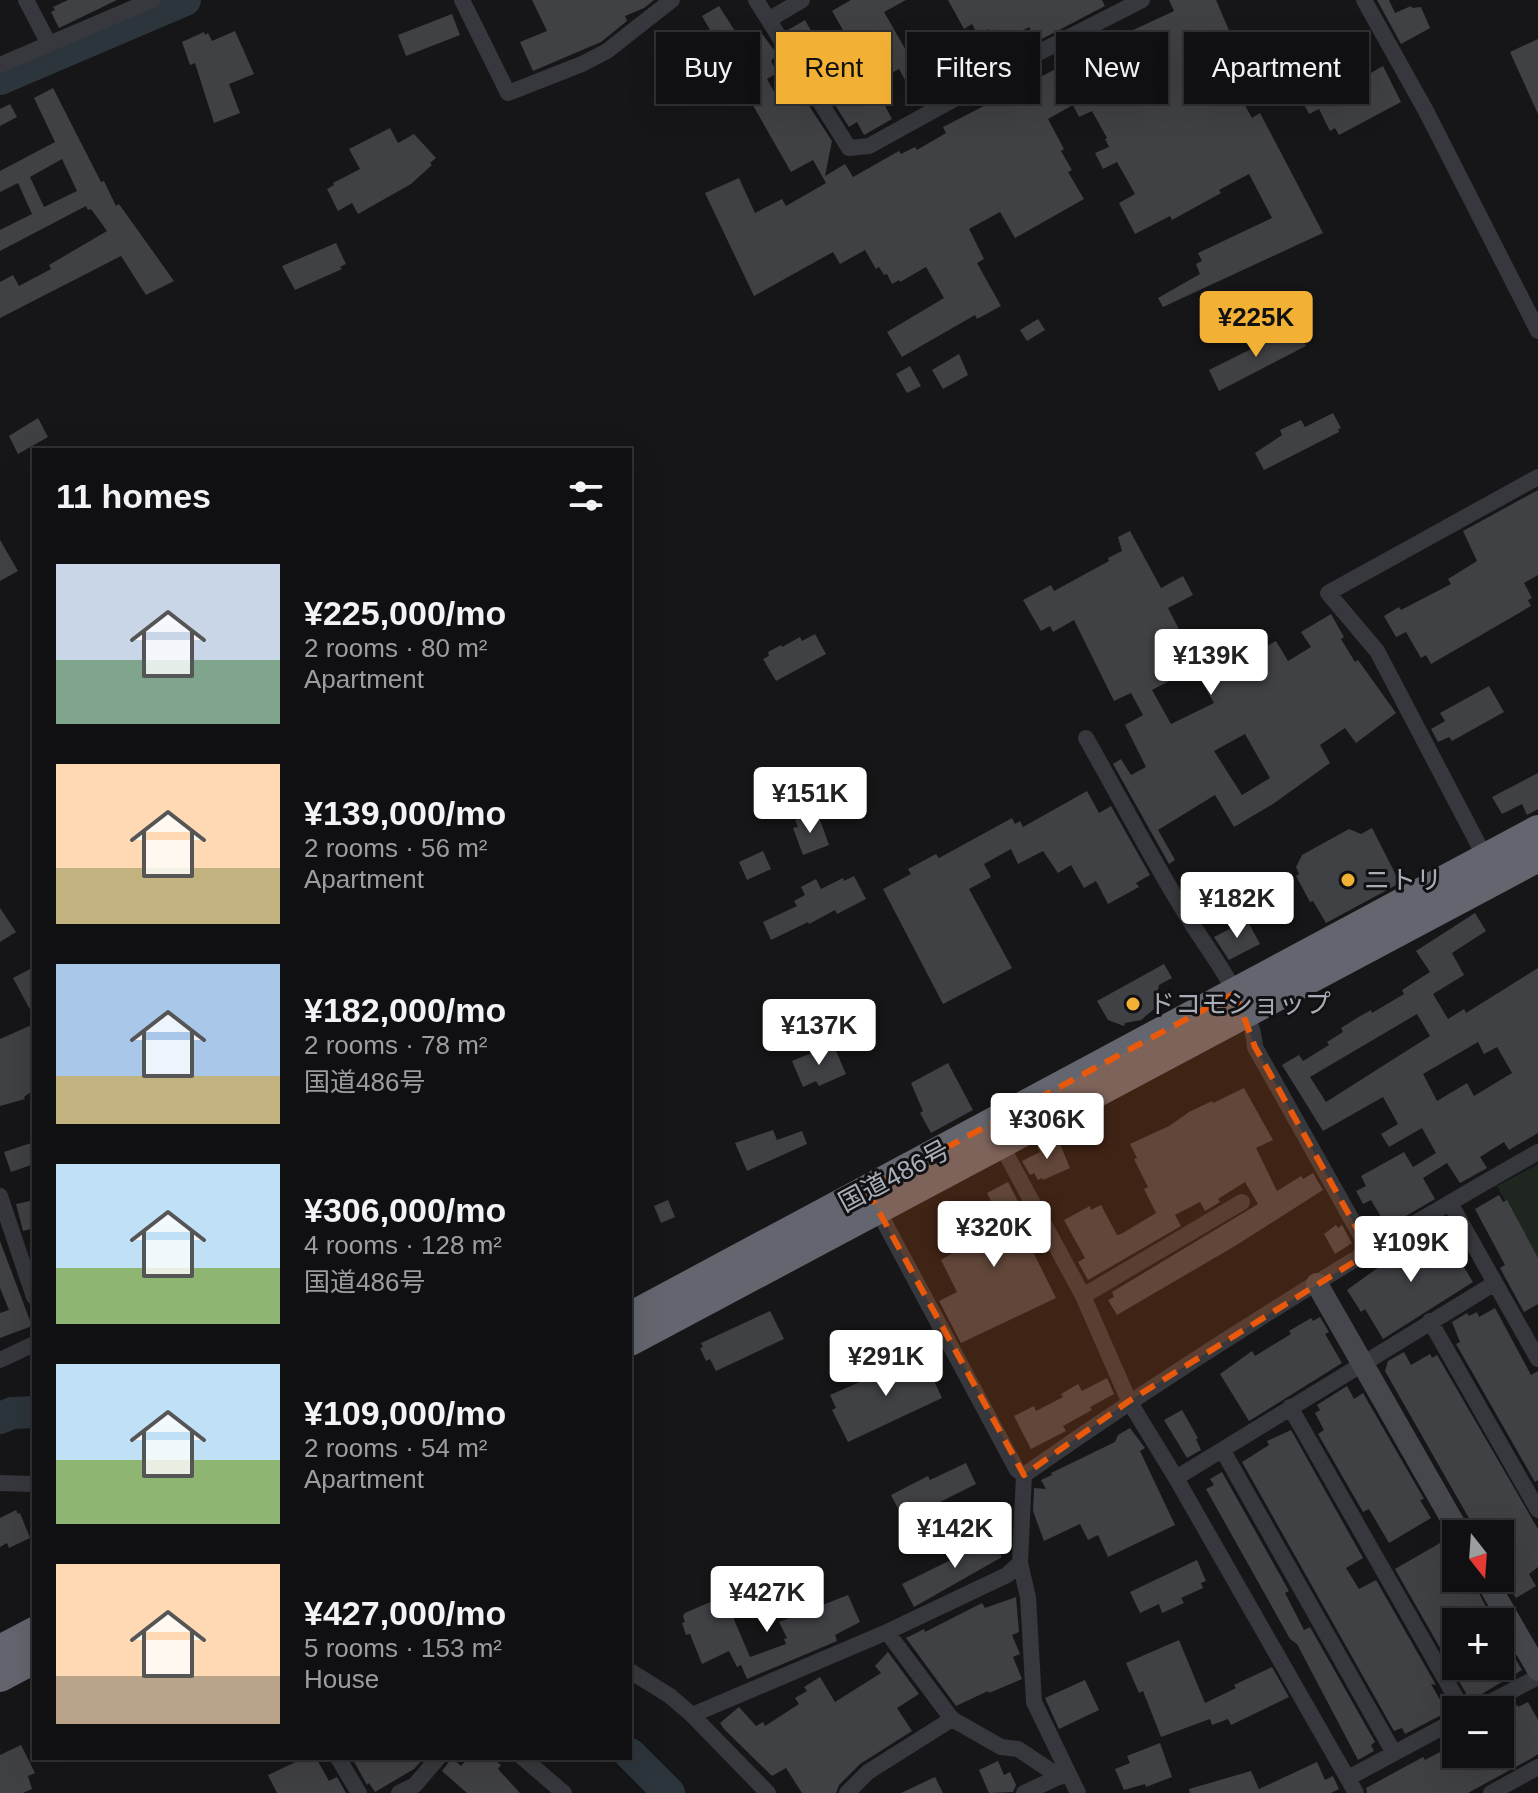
<!DOCTYPE html>
<html lang="en">
<head>
<meta charset="utf-8">
<style>
	body { margin:0; font-family:Arial,"Noto Sans JP",sans-serif; background:#1e1e20; color:#f1f3f6; height:100vh; display:flex; flex-direction:column; font-size:30px; white-space:nowrap }
	* { box-sizing:border-box; margin:0 }
	p { font-size:26px; color:#9c9d9f }
	.icon { flex:none; width:44px; height:44px; fill:none; stroke:currentColor; stroke-width:2; stroke-linecap:round; stroke-linejoin:round }
	.map { position:relative; flex:1; overflow:hidden }
	.drawer { position:absolute; left:32px; top:448px; width:600px; height:1312px; display:flex; flex-direction:column; background:#101012; border-radius:0px; box-shadow:0 8px 32px #0002,0 0 0 2px #303032 }
	.drawer>* { flex:none }
	.guide { position:absolute; left:656px; top:32px; width:760px; height:72px; display:flex; gap:16px }
	.needle { width:52px; rotate:163deg }
	.controls { position:absolute; left:1442px; top:1520px; display:grid; gap:16px }
	.controls a { display:grid; place-items:center; width:72px; height:72px; border-radius:0px; background:#101012; box-shadow:0 8px 32px #0002,0 0 0 2px #303032; font-size:40px }
	.price { position:absolute; translate:-50% -68px; padding:0 18px; border-radius:8px; background:#fff; color:#222; font-size:26px; line-height:52px; filter:drop-shadow(0 2px 4px #0008) }
	.price::after { content:''; position:absolute; left:50%; top:48px; width:24px; height:18px; margin-left:-12px; background:inherit; clip-path:polygon(0 0,100% 0,50% 100%) }
	.price.on { background:#f2b134; color:#111 }
	ul { padding:0; list-style:none }
	li { display:flex; align-items:center; gap:24px; height:200px; padding:0 24px }
	li span { display:grid; place-items:center; flex:none; width:224px; height:160px; border-radius:0px; color:#555 }
	li>.icon { margin-inline-start:auto }
	span .icon { width:96px; height:96px; fill:#fffc; stroke-width:1 }
	li b { font-size:34px }
	h2 { display:flex; justify-content:space-between; align-items:center; height:96px; padding:0 24px; font-size:34px }
	.chip { padding:0 28px; border-radius:0px; background:#101012; box-shadow:0 8px 32px #0002,0 0 0 2px #303032; font-size:28px; line-height:72px }
	.chip.on { background:#f2b134; color:#111 }
	.map>svg:first-child { display:block }
</style>
</head>
<body>
<div class="map">
<svg width="1538" height="1793" viewBox="0 0 1538 1793">
	<rect width="100%" height="100%" fill="#161618"/>
	<!-- green -->
	<path fill="#1e261f" d="M1538 1164V1260L1497 1186Z"/>
	<g fill="none" stroke-linecap="round" stroke-linejoin="round">
		<!-- river -->
		<path stroke="#2c353c" stroke-width="32" d="M0 79 185 0
			M0 1418 12 1413 34 1412
			M630 1754 669 1793"/>
	</g>
	<!-- building -->
	<path fill="#404145" fill-rule="evenodd" d="M68 0H117L59 28 51 12 55 10 53 7Z
		M532 0H654L644 8 625 16 627 21 601 42 533 71 520 42 547 31Z
		M851 0H906L884 12 930 92 916 100 899 69 873 83 892 119 864 135 857 122 849 127 833 102 840 98 837 93 847 88 829 55 851 44 832 11Z
		M948 0H1102L1105 6 1040 40 1036 41 1029 27 998 45 989 29 978 35 972 24 964 29Z
		M1169 0H1216L1231 35 1211 44 1228 74 1233 72 1239 83 1234 86 1252 118 1260 113 1323 233 1163 307 1158 298 1200 274 1196 264 1202 261 1198 253 1272 218 1249 174 1219 190 1221 193 1172 220 1170 216 1135 234 1119 203 1135 194 1117 162 1103 169 1095 153 1109 147 1105 139 1107 138 1092 111 1079 117 1073 105 1048 119 1064 149 1061 151 1072 170 1068 172 1084 199 1015 238 1000 212 969 229 984 259 977 263 1001 306 977 319 975 315 902 357 887 332 944 298 926 267 900 282 899 280 892 284 887 274 884 275 879 267 876 269 865 250 840 264 833 252 754 296 705 193 739 178 755 213 782 199 786 206 826 183 813 160 791 172 702 16 719 6 740 39 754 31 756 34 760 31 777 54 771 61 777 73 767 79 781 104 800 92 832 141 825 176 845 164 853 177 899 151 901 154 915 147 917 150 946 133 943 127 1077 58 1072 48 1095 36 1099 46 1174 11Z
		M1377 0H1389L1395 13 1411 6 1412 8 1421 7 1430 28 1401 44Z
		M452 14 460 35 406 56 398 35Z
		M805 20 819 45 803 54 788 30Z
		M235 31 254 74 229 84 240 113 214 123 195 63 190 65 182 42 204 32 205 35 208 33 212 41Z
		M1538 39V114L1510 52Z
		M1383 66 1401 102 1339 135 1335 128 1330 131 1319 109 1309 114 1298 93 1312 86 1320 102Z
		M53 88 101 182 104 181 116 206 119 204 174 281 146 295 121 256 0 318V282L13 275 19 286 51 269 49 265 107 231 91 209 88 210 86 206 0 251V230L32 214 18 183 0 192V171L55 142 34 98ZM62 159 77 191 44 207 30 177Z
		M10 104 17 117 0 126V109Z
		M390 128 398 143 414 134 436 158 430 163 432 165 411 184 358 214 352 203 338 211 327 189 334 185 333 183 360 169 349 149Z
		M336 243 346 264 340 267 342 269 295 290 282 266Z
		M1038 319 1045 330 1027 341 1020 330Z
		M1287 331 1290 336 1298 332 1306 346 1219 391 1209 370Z
		M959 354 968 375 943 389 932 370Z
		M910 366 921 386 907 393 896 374Z
		M1333 413 1341 428 1338 429 1339 432 1264 470 1255 453 1282 435 1280 430 1301 420 1305 427Z
		M38 418 48 437 18 454 9 436Z
		M1538 490V575L1524 583 1532 598 1528 600 1531 606 1431 664 1426 655 1421 658 1406 632 1396 637 1384 616 1399 607 1401 610 1451 584 1448 579 1477 561 1463 531Z
		M1130 531 1161 588 1183 576 1193 595 1168 608 1198 666 1152 690 1171 724 1214 703 1202 682 1276 641 1288 661 1311 647 1301 632 1331 614 1344 637 1341 639 1355 662 1358 660 1396 713 1356 743 1345 728 1320 745 1330 763 1273 804 1234 827 1215 795 1158 830 1175 860 1169 864 1113 764 1121 759 1131 775 1146 767 1125 725 1143 715 1131 693 1114 701 1074 620 1053 632 1050 626 1041 631 1023 600 1051 585 1054 591 1109 561 1108 558 1122 551 1118 537ZM1245 734 1270 778 1242 795 1214 751Z
		M0 540 18 571 0 581Z
		M815 634 826 654 776 681 763 659 769 656 768 652 781 645 782 647 800 637 802 641Z
		M1489 686 1504 712 1452 741 1449 737 1438 742 1431 729 1445 721 1440 713Z
		M1538 773V809L1527 815 1522 804 1502 814 1492 797Z
		M1087 791 1099 813 1111 806 1150 875 1136 883 1139 887 1108 904 1096 881 1084 888 1071 865 1058 873 1043 851 1018 864 1011 849 984 864 991 877 969 889 1012 968 943 1004 883 889 911 874 908 869 936 854 939 858 1012 818 1015 824 1020 821 1023 827Z
		M811 815 812 819 819 817 829 845 803 855 793 828 798 827 795 820Z
		M1372 828 1400 883 1326 923 1313 901 1310 902 1296 876 1299 874 1296 867 1302 855 1349 829 1361 834Z
		M763 851 771 869 747 880 739 862Z
		M854 876 866 899 837 914 835 910 809 924 808 922 771 940 763 922 797 906 794 901 805 895 801 887 816 879 821 889 843 878 844 881Z
		M0 908 16 932 0 942Z
		M1475 913 1486 931 1452 953 1464 975 1433 994 1448 1019 1464 1009 1466 1013 1538 968V1133L1509 1150 1504 1142 1480 1157 1487 1168 1460 1183 1447 1163 1423 1178 1435 1199 1387 1227 1371 1200 1363 1204 1356 1191 1366 1186 1361 1176 1404 1152 1413 1167 1436 1153 1422 1128 1389 1147 1381 1134 1398 1124 1383 1097 1323 1131 1282 1065 1299 1055 1303 1061 1329 1045 1327 1042 1343 1032 1341 1028 1357 1018 1371 1010 1372 1013 1404 994 1402 990 1430 972 1416 951ZM1417 1014 1430 1036 1326 1102 1310 1077ZM1478 1042 1484 1054 1497 1047 1512 1073 1474 1096 1467 1083 1437 1101 1423 1074Z
		M1247 920 1260 944 1229 960 1214 937Z
		M1164 964 1172 978 1159 985 1155 1003 1159 1005 1141 1020 1125 1023 1124 1026 1108 1020 1097 1001Z
		M34 967V1017L13 978Z
		M34 1024V1090L24 1097 25 1099 0 1106V1039Z
		M833 1044 846 1074 819 1086 816 1081 803 1087 792 1061Z
		M948 1063 973 1110 931 1133 920 1113 923 1111 911 1083Z
		M1244 1088 1273 1140 1256 1148 1277 1191 1301 1176 1303 1179 1313 1173 1323 1190 1235 1246 1117 1315 1108 1300 1114 1297 1112 1292 1258 1204 1245 1182 1218 1199 1220 1202 1205 1211 1200 1202 1175 1215 1181 1226 1088 1280 1078 1262 1085 1258 1064 1220 1090 1206 1091 1210 1101 1205 1117 1235 1121 1234 1156 1213 1144 1189 1148 1187 1134 1159 1137 1158 1130 1144 1169 1126 1189 1112 1212 1101 1213 1103Z
		M773 1130 777 1140 802 1131 807 1144 747 1171 735 1143Z
		M1057 1137 1070 1168 1043 1180 1042 1178 1038 1180 1034 1173 1030 1175 1022 1161 1040 1152 1037 1146Z
		M34 1142V1164L11 1172 4 1152Z
		M1008 1182 1034 1232 1025 1236 1056 1298 961 1343 939 1301 957 1292 941 1260 964 1246 953 1226 993 1205 987 1193Z
		M1499 1195 1503 1202 1507 1200 1538 1258V1304L1524 1312 1500 1268 1505 1265 1475 1209Z
		M668 1200 675 1217 661 1223 654 1206Z
		M30 1201 34 1228 23 1231 16 1204Z
		M1336 1225 1338 1228 1342 1225 1352 1243 1335 1254 1324 1234Z
		M1447 1230 1460 1251 1456 1254 1473 1282 1383 1339 1365 1309 1361 1312 1347 1290 1376 1269 1403 1257 1399 1249 1411 1243 1415 1251Z
		M0 1241 32 1326 0 1338V1313L9 1310 0 1288Z
		M1495 1308 1531 1375 1538 1371V1480L1535 1482 1456 1344 1460 1342 1452 1322 1467 1313 1469 1316 1477 1312 1479 1317Z
		M770 1311 784 1339 716 1371 710 1359 706 1361 700 1348 703 1347 701 1343Z
		M1320 1317 1329 1332 1325 1334 1342 1363 1249 1421 1220 1374 1252 1351 1255 1356 1291 1334 1289 1331 1311 1318 1313 1321Z
		M926 1351 934 1369 930 1372 942 1398 848 1442 832 1410 836 1408 830 1395 876 1375 878 1378Z
		M1404 1352 1411 1365 1430 1354 1432 1358 1437 1355 1538 1529V1567L1529 1574 1536 1586 1516 1598 1500 1572V1534H1478L1385 1371 1388 1361Z
		M1107 1378 1114 1394 1090 1407 1092 1410 1063 1426 1066 1431 1031 1449 1014 1416 1034 1406 1036 1411 1063 1397 1061 1394 1078 1384 1082 1391Z
		M1347 1386 1354 1399 1363 1393 1424 1499 1420 1500 1431 1518 1389 1543 1369 1509 1363 1512 1318 1434 1324 1430 1315 1413 1320 1410 1317 1405Z
		M1182 1410 1198 1438 1196 1439 1201 1450 1187 1458 1164 1420Z
		M1130 1428 1145 1448 1140 1451 1175 1525 1108 1557 1098 1535 1088 1540 1080 1524 1044 1541 1033 1511 1034 1488 1046 1489 1041 1480 1052 1475 1051 1473 1115 1442 1118 1435Z
		M1291 1430 1363 1558 1346 1568 1359 1589 1376 1580 1436 1685 1431 1684 1447 1712 1405 1734 1402 1728 1394 1731 1242 1462 1269 1445 1267 1441Z
		M966 1463 976 1484 904 1520 891 1495 928 1476 930 1480Z
		M1222 1472 1289 1591 1285 1593 1304 1630 1310 1627 1375 1742 1371 1745 1374 1751 1358 1760 1297 1644 1290 1639 1206 1489 1214 1485 1210 1479Z
		M16 1510 18 1514 20 1513 30 1538 9 1548 7 1543 0 1547V1518Z
		M998 1532 1006 1548 999 1551 1002 1557 914 1607 902 1584 969 1551 970 1546Z
		M1447 1539 1456 1552V1578H1471L1494 1622H1456V1666H1500V1632L1522 1670 1475 1698 1467 1695 1395 1569Z
		M1197 1560 1206 1581 1201 1583 1203 1588 1181 1598 1184 1603 1162 1613 1159 1604 1140 1613 1130 1592Z
		M848 1595 860 1622 835 1635 837 1641 747 1679 741 1665 737 1667 729 1651 702 1664 690 1634 686 1635 682 1623 685 1622 683 1616 685 1613 724 1596 750 1657 786 1644 784 1639 787 1638 779 1622Z
		M1016 1597 1019 1632 1012 1635 1020 1654 1013 1657 1022 1679 989 1693 988 1691 956 1706 906 1638 924 1629 925 1632 982 1603 985 1608Z
		M1179 1640 1205 1703 1236 1688 1234 1685 1272 1667 1289 1697 1231 1725 1228 1719 1212 1725 1210 1719 1161 1737 1143 1691 1139 1693 1126 1663Z
		M888 1652 919 1694 897 1708 912 1731 860 1764 839 1785 836 1793H802L786 1768 772 1776 724 1729 720 1723 739 1707 756 1726 763 1722 765 1726 799 1704 795 1698 807 1691 804 1687 820 1677 835 1702 881 1673 875 1666Z
		M1085 1680 1099 1710 1059 1729 1045 1698Z
		M1528 1702 1538 1720V1754L1532 1758 1468 1793H1367L1366 1788 1423 1757 1425 1760 1455 1744 1456 1754H1500L1499 1710 1509 1704 1512 1708 1518 1705V1707Z
		M1160 1743 1172 1777 1146 1787 1145 1784 1124 1790 1115 1769 1130 1763 1127 1756Z
		M21 1745 35 1773 28 1776 32 1789 23 1793H0V1755Z
		M304 1758H316L329 1781 337 1777 346 1793H277L268 1775Z
		M352 1758H424L414 1769 375 1792 369 1783 367 1785Z
		M452 1758 461 1766 468 1758H492L501 1765 498 1769 520 1793H467L442 1771Z
		M998 1761 1004 1775 1010 1772 1016 1785 1013 1792 989 1793 979 1770Z
		M1317 1762 1325 1780 1333 1776 1339 1789 1331 1793H1190L1189 1789 1251 1771 1259 1789Z
		M935 1777 943 1793H901Z"/>
	<g fill="none" stroke-linecap="round" stroke-linejoin="round">
		<!-- street -->
		<path stroke="#37383d" stroke-width="16" d="M26 0 49 44
			M462 0 508 93 582 64 607 51 672 0
			M756 0 849 148 869 146 1034 55 1142 0
			M1364 0 1426 111 1538 331
			M770 19 802 0
			M0 65 152 0
			M1086 738C1119 796 1150 856 1185 913 1206 948 1254 1008 1255 1047L1370 1252
			M1485 857 1377 651 1328 593 1538 477
			M998 1139 1083 1296 1129 1401 1176 1478 1356 1793
			M0 1196 34 1297
			M1450 1203 1538 1359
			M875 1205 1017 1470 1024 1475
			M1083 1296 1242 1202
			M1430 1321 1538 1510
			M0 1360 34 1344
			M1290 1407 1463 1710
			M1223 1451 1394 1753
			M1176 1478 1495 1283
			M0 1483 34 1484
			M1020 1563 1028 1597 1034 1702 1078 1793
			M887 1632 952 1719 1001 1747 1018 1749 1060 1777
			M630 1671 670 1696 692 1715 768 1793
			M1475 1710 1538 1677
			M692 1715 887 1632 1007 1575 1020 1563 1024 1475C1189 1359 1362 1252 1538 1152
			M338 1758 359 1793
			M523 1758 564 1793
			M1348 1778 1456 1720
			M399 1793 415 1785 438 1758
			M847 1793 868 1772 952 1719
			M1024 1793 1067 1773
			M1491 1793 1538 1767"/>
		<!-- secondary -->
		<path stroke="#45474d" stroke-width="22" d="M1317 1284 1460 1534
			M1485 1578 1538 1670"/>
		<!-- highway -->
		<path stroke="#63666e" stroke-width="30" d="M630 1317 1538 830
			M630 1341 1538 857
			M0 1650 34 1632
			M0 1677 34 1659"/>
	</g>
	<!-- marked area -->
	<path fill="#e8590c" fill-opacity="0.2" stroke="#e8590c" stroke-width="6" stroke-dasharray="16 10" stroke-linejoin="round" d="M1235 993 1255 1047 1370 1252 1129 1401 1024 1475 867 1190Z"/>
	<!-- markers -->
	<g fill="#f2b134" stroke="#111113" stroke-width="3">
		<circle cx="1348" cy="880" r="8"/>
		<circle cx="1133" cy="1004" r="8"/>
	</g>
	<g text-anchor="middle" stroke-width="6" stroke-linejoin="round" paint-order="stroke">
		<!-- poi labels -->
		<g font-size="26" fill="#a8adb8" stroke="#111113" text-anchor="start">
			<text x="1364" y="889">ニトリ</text>
			<text x="1149" y="1013">ドコモショップ</text>
		</g>
		<!-- street labels -->
		<g font-size="26" fill="#a8adb8" stroke="#111113">
			<text transform="translate(894 1176) rotate(-28)" y="9">国道486号</text>
		</g>
	</g>
</svg>
<div class="controls">
<a><svg class="needle" viewBox="-14 -14 28 28"><path d="M0-13l5 13h-10z" fill="#e53935"/><path d="M0 13l5-13h-10z" fill="#9c9d9f"/></svg></a>
<a>+</a>
<a>−</a>
</div>
<b class="price on" style="left:1256px;top:359px">¥225K</b>
<b class="price" style="left:1211px;top:697px">¥139K</b>
<b class="price" style="left:810px;top:835px">¥151K</b>
<b class="price" style="left:1237px;top:940px">¥182K</b>
<b class="price" style="left:819px;top:1067px">¥137K</b>
<b class="price" style="left:1047px;top:1161px">¥306K</b>
<b class="price" style="left:994px;top:1269px">¥320K</b>
<b class="price" style="left:1411px;top:1284px">¥109K</b>
<b class="price" style="left:886px;top:1398px">¥291K</b>
<b class="price" style="left:955px;top:1570px">¥142K</b>
<b class="price" style="left:767px;top:1634px">¥427K</b>
<div class="guide">
<a class="chip">Buy</a>
<a class="chip on">Rent</a>
<a class="chip">Filters</a>
<a class="chip">New</a>
<a class="chip">Apartment</a>
</div>
<section class="drawer">
<h2>11 homes<svg class="icon" aria-label="filters" viewBox="0 0 24 24"><path d="M4 7h16M4 17h16"/><circle cx="9" cy="7" r="2"/><circle cx="15" cy="17" r="2"/></svg></h2>
<ul>
<li><span style="background:linear-gradient(#c9d6e8 60%,#7fa58c 0)"><svg class="icon" aria-label="home" viewBox="0 0 24 24"><path d="M3 11l9-7 9 7M6 9v11h12V9"/></svg></span><div><b>¥225,000/mo</b><p>2 rooms · 80 m²</p><p>Apartment</p></div></li>
<li><span style="background:linear-gradient(#ffd9b3 65%,#c2b280 0)"><svg class="icon" aria-label="home" viewBox="0 0 24 24"><path d="M3 11l9-7 9 7M6 9v11h12V9"/></svg></span><div><b>¥139,000/mo</b><p>2 rooms · 56 m²</p><p>Apartment</p></div></li>
<li><span style="background:linear-gradient(#a9c7e8 70%,#c2b280 0)"><svg class="icon" aria-label="home" viewBox="0 0 24 24"><path d="M3 11l9-7 9 7M6 9v11h12V9"/></svg></span><div><b>¥182,000/mo</b><p>2 rooms · 78 m²</p><p>国道486号</p></div></li>
<li><span style="background:linear-gradient(#bfe0f5 65%,#8fb573 0)"><svg class="icon" aria-label="home" viewBox="0 0 24 24"><path d="M3 11l9-7 9 7M6 9v11h12V9"/></svg></span><div><b>¥306,000/mo</b><p>4 rooms · 128 m²</p><p>国道486号</p></div></li>
<li><span style="background:linear-gradient(#bfe0f5 60%,#8fb573 0)"><svg class="icon" aria-label="home" viewBox="0 0 24 24"><path d="M3 11l9-7 9 7M6 9v11h12V9"/></svg></span><div><b>¥109,000/mo</b><p>2 rooms · 54 m²</p><p>Apartment</p></div></li>
<li><span style="background:linear-gradient(#ffd9b3 70%,#b9a48a 0)"><svg class="icon" aria-label="home" viewBox="0 0 24 24"><path d="M3 11l9-7 9 7M6 9v11h12V9"/></svg></span><div><b>¥427,000/mo</b><p>5 rooms · 153 m²</p><p>House</p></div></li>
</ul>
</section>
</div>
</body>
</html>
